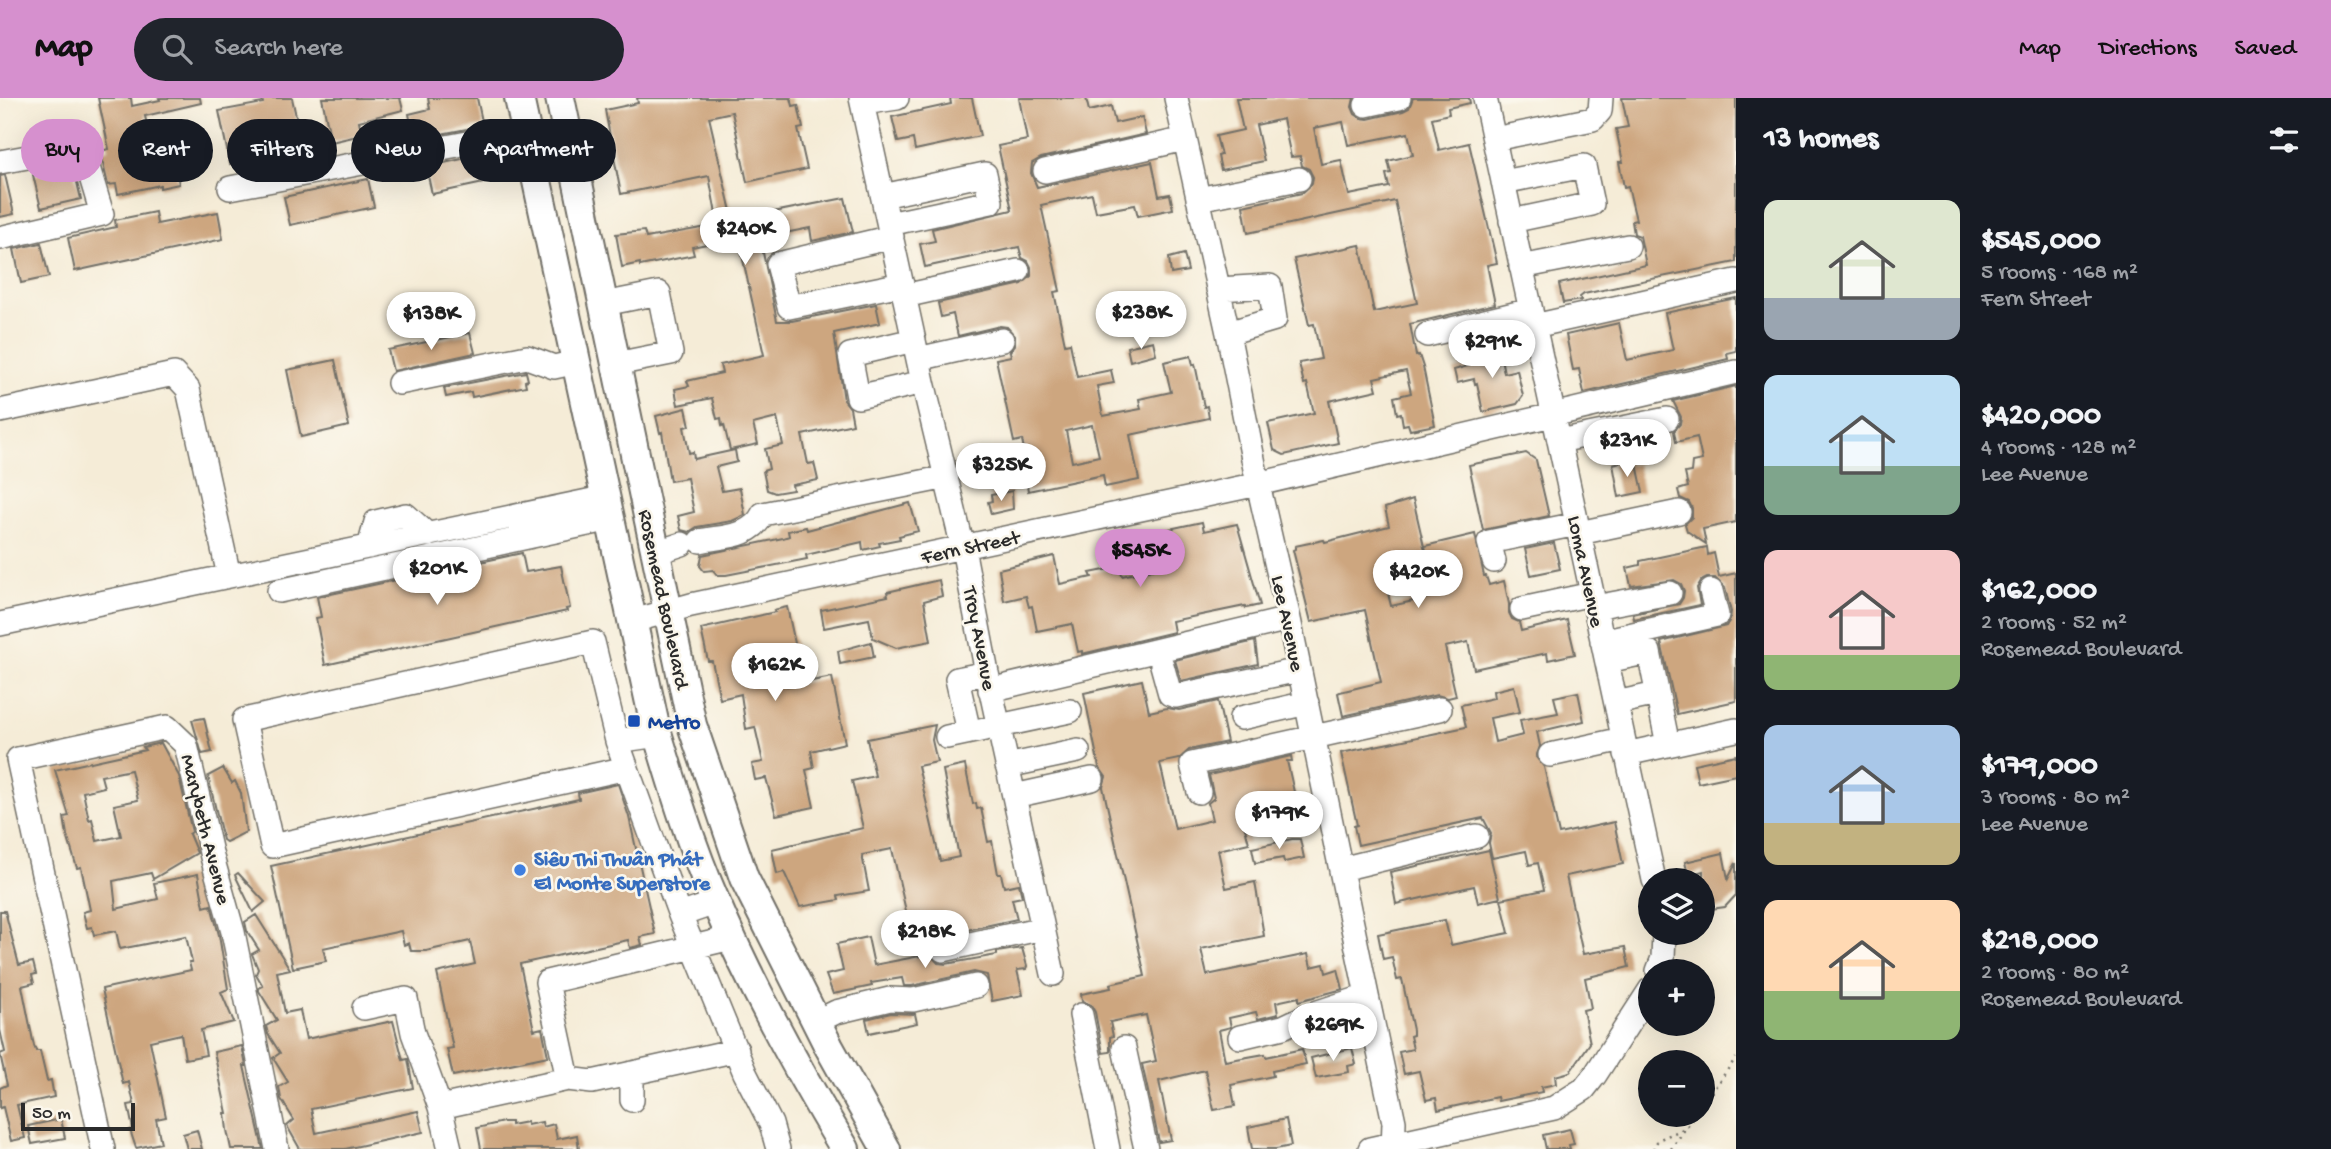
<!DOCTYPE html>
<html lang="en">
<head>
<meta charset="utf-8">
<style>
	body { margin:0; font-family:"Gochi Hand",sans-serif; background:#20242c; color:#f1f3f6; height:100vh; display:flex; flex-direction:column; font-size:26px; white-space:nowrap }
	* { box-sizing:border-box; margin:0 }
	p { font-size:23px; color:#9ea1a6 }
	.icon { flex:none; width:38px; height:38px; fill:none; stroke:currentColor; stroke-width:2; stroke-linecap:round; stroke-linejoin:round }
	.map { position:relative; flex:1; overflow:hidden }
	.side { display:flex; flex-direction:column; background:#171b24; width:595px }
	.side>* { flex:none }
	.guide { position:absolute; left:21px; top:21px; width:665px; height:63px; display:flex; gap:14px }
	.tools { position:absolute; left:1638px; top:770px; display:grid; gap:14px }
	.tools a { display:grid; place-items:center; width:77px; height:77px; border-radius:50%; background:#171b24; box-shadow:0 7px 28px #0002; font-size:35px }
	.scale { position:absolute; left:21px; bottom:18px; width:114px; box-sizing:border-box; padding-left:7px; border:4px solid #2b2b2b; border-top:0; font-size:19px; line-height:24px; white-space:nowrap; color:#2b2b2b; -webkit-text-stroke:5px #fbf7ec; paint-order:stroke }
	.price { position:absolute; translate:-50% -60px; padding:0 16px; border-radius:24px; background:#fff; color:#222; font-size:23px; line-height:46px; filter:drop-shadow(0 2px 4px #0008) }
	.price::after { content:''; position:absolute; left:50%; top:42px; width:21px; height:16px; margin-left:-10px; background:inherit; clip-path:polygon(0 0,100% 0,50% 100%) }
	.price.selected { background:#d690ce; color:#111 }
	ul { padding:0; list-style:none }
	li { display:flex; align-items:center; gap:21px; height:175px; padding:0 28px }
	li span { display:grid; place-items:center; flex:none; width:196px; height:140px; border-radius:14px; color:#555 }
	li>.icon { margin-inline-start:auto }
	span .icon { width:84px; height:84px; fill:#fffc; stroke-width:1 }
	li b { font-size:30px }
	h2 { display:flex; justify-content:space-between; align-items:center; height:84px; padding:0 28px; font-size:30px }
	.tag { padding:0 24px; border-radius:32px; background:#171b24; box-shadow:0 7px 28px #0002; font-size:24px; line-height:63px }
	.tag.selected { background:#d690ce; color:#111 }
	header { display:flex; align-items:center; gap:42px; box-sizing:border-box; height:98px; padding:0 35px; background:#d690ce; color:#111 }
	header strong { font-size:33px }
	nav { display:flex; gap:38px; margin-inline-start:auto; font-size:24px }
	.search { width:490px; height:63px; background:#20242c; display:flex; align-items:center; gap:18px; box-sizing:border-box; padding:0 24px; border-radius:38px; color:#9ea1a6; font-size:26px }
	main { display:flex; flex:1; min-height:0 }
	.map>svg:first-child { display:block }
</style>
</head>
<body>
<header>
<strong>Map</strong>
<div class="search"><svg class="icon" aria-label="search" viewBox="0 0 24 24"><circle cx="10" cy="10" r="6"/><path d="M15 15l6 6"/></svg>Search here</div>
<nav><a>Map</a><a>Directions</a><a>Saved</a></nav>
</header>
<main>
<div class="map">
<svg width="1736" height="1051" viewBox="0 0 1736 1051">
	<rect width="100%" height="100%" fill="#fbf7ec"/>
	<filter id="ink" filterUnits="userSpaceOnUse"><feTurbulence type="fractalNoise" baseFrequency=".0143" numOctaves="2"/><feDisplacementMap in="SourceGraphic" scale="14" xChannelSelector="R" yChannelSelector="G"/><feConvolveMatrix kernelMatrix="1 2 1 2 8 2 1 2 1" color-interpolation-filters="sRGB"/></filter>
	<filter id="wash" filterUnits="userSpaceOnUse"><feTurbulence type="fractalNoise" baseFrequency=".00686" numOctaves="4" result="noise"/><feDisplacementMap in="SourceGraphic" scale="28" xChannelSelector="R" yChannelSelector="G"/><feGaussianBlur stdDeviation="1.57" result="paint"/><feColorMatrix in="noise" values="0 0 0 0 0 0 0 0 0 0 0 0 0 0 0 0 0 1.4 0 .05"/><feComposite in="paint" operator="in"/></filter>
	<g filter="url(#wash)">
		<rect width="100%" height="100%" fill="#f5ecd7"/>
		<g id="blocks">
			<!-- building -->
			<path fill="#cda67f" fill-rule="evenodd" d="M98 0H131L132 8 160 2 159 0H200L201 5 145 18 150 41 161 39 163 50 171 48 179 86 160 90V87L118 96 116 86 108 87 100 53 109 51Z
				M262 0H292L303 50 230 66 219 13 263 5Z
				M322 0H400L403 12 359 23 362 37 331 44Z
				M428 0H477L483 28 414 41 409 16 430 11Z
				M637 0H791L793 8 798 7 803 30 798 31 807 71 747 84 732 14 709 19 733 122 845 100 853 134 812 143 810 130 760 140 777 223H792L876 206 880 225 834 235 844 302 850 310 853 326 802 337 808 366 814 365 818 382 792 387 793 392 775 395 767 392 763 373 769 371 765 351 783 347 777 320 753 326 758 346 730 352 724 327 722 328 721 320 717 321 712 300 678 307 675 291 689 288 687 283 722 275 720 267 764 257 740 148 726 151 722 143 692 149 694 157 640 168V165L622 169 616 136 644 133 646 140 718 127 709 78 621 96 605 12 638 5Z
				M950 0H972L980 38 915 52 913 41 898 44 892 19 951 6Z
				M1019 0H1086L1089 13 1111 8 1115 25 1142 19 1146 36 1041 60 1032 65 1031 75 1037 89 1152 64 1159 98 1170 96 1173 111 1138 118 1135 107 1096 114 1092 96 1041 107 1060 193 1054 194 1065 246 1070 245 1077 279 1111 272 1114 285 1097 288 1103 318 1141 311 1139 301 1171 294 1164 264 1191 258 1193 267 1195 266 1204 309 1207 308 1209 320 1130 337 1139 382 1105 389 1103 377 1028 393 1024 374 1029 373 1022 342 1014 344 996 261 1011 258 1010 253 1015 247V238L1007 229 1000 228 958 238 953 216 941 219 938 205 1022 186 1031 178V169L1028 163 1022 160 1019 149 925 169 920 146 935 143 932 131 1012 112 998 48 1027 42ZM1092 327 1099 358 1072 364 1066 333Z
				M1236 0H1354L1352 9 1355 16 1361 20 1368 21 1403 13 1409 10 1413 0H1469L1470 5 1448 10 1449 16 1432 20 1439 52 1469 45 1497 165 1487 167 1495 206 1410 226 1416 258 1419 257 1423 269 1435 327 1410 332 1408 326 1403 327 1401 315 1397 316 1394 299 1411 295 1406 273 1374 280 1377 292 1329 303 1338 345 1284 357 1274 352 1268 325 1314 315 1307 285 1304 286 1299 265 1321 261 1314 226 1309 227 1294 161 1360 147 1374 214 1417 205 1395 103 1248 135 1243 108 1302 95 1312 86 1313 79 1309 71 1302 68 1300 58 1291 59 1283 21 1256 27 1264 63 1221 72 1218 58 1221 57 1216 38 1243 32ZM1343 24 1348 47 1408 35 1413 57 1388 63 1391 75 1386 76 1389 89 1349 97 1341 62 1321 66 1314 30Z
				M1622 0H1736V164L1617 188V189L1584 196 1580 199 1581 202 1563 205 1559 186 1646 167 1640 138 1634 136 1632 123 1636 122 1628 88 1624 89 1619 64H1623L1616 31 1628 29Z
				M489 55 491 62 503 59 507 80 432 96 426 69Z
				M73 68 81 101 41 110 33 77Z
				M5 77 14 116 0 119V78Z
				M368 81 374 109 290 127 284 99Z
				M155 114 157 126 218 114 223 141 75 173 68 140 116 129 115 122Z
				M41 145 49 179 21 185 14 151Z
				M1184 156 1188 173 1171 176 1169 160Z
				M1736 200V253L1727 255 1728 261 1584 295 1579 271 1573 272 1566 237 1619 225 1627 262 1673 252 1665 215Z
				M470 235 475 255 393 273 388 252Z
				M1153 243 1156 256 1130 263 1127 249Z
				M1495 250 1496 256 1500 255 1504 275 1517 272 1523 298 1517 306 1483 314 1477 285 1475 286 1474 281 1457 285 1454 272 1471 267 1468 256Z
				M335 262 349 328 301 339 287 272Z
				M526 274 528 282 525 283 526 288 472 299 471 294 446 299 444 290Z
				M1736 288V424L1703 431 1706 446 1687 433 1685 426 1692 419V410L1689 404 1680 400 1678 392 1688 389 1685 375 1691 374 1692 364 1702 362 1697 339 1676 344 1674 333 1680 326 1681 319 1673 303Z
				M686 310 690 328 684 329 689 355 693 354 694 361 735 352 737 364 716 369 722 393 740 390 745 417 732 423 697 429 689 434 681 432 678 418 694 414 687 380 670 383 662 334 660 335 656 318Z
				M1526 355 1536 362 1549 418 1483 432 1469 367Z
				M1628 362 1629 367 1637 366 1643 394 1619 399 1613 366Z
				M1012 393 1013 411 991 416 988 404 992 403 991 397Z
				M1413 401 1426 457 1381 466 1391 508 1436 498 1425 448 1475 436 1484 478H1486L1489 487 1504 483 1509 506V515L1512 521 1519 524 1521 533 1567 522 1575 556 1548 562 1547 555 1474 571 1468 544 1445 549 1456 598 1448 600 1437 597 1343 618 1338 595 1340 594 1381 584 1365 512 1311 524 1293 452 1295 451V448L1324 442 1325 444 1389 428 1385 410Z
				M910 405 918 433 899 438 900 441 879 445 880 448 863 452 862 444 806 457 807 461 726 477H717L713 472 704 473 700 468 702 457 783 440 789 438 788 433 806 429 807 432Z
				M1202 424 1204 433 1237 426 1260 507 1246 510 1245 508 1172 523 1174 534 1082 556V553L1078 554 1072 526 1037 533 1032 508 1029 509 1026 498 1004 503 999 471 1054 458 1060 486 1092 479 1090 475 1120 469 1122 478 1162 469 1155 434Z
				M1554 445 1560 471 1531 477 1525 451Z
				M1707 449 1708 457 1714 455 1719 479 1736 475V603L1677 616 1661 544 1726 528 1730 522 1731 514 1725 490 1715 480H1707L1701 483 1697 490 1700 507 1634 521 1633 516 1679 506 1683 500 1684 493 1681 486 1674 482 1631 488 1627 470 1640 467V463Z
				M522 455 526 474 561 468 570 510 566 511 567 513 325 567 316 520 321 519 317 499Z
				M939 482 942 498 924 503 931 543 896 550 873 540 869 521 824 530 821 512 888 498 887 494Z
				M787 509 796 550 780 553 787 588 832 579 845 645 811 653 814 670 806 672 814 709 776 717 766 680 755 682 752 666 763 664 755 629 746 631 741 596 720 601 712 563H708L701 531 775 514 774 512Z
				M1255 543 1258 566 1181 583 1175 562Z
				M871 544 874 559 840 566 838 553Z
				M1142 582 1149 614 1167 610 1179 612 1218 603 1227 644 1189 652 1179 661 1160 665 1175 731 1212 722 1208 705 1214 700 1209 677 1291 658 1292 663H1287L1296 703 1241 715 1249 745 1218 752 1226 790 1255 784 1264 838 1201 851 1207 877 1308 856 1311 869 1324 866 1326 875 1338 871 1343 891 1299 903V899L1276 904 1278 916 1258 921 1256 914 1229 920 1231 929 1219 932 1225 963 1265 956 1266 959 1302 951 1306 966 1272 973 1273 978 1231 987 1235 1008 1214 1012 1205 972 1159 983 1171 1042 1159 1044 1142 966 1156 963 1146 917 1110 924 1113 938 1110 939V954L1103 955 1095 914 1091 907 1082 903 1081 896 1111 890 1110 886 1145 878 1103 689 1106 679 1099 669 1084 595Z
				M1514 588 1520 614 1490 620 1495 644 1523 637 1520 622 1558 615 1554 599 1578 594 1584 623 1537 634 1540 648 1536 659 1544 669 1559 736 1614 724 1623 766 1566 778 1583 856 1625 849 1629 869 1585 880 1591 910 1583 912 1590 945 1570 974 1555 978 1556 986 1541 989 1542 994 1498 1003 1497 999 1438 1012 1436 1000 1426 1002 1419 973 1404 976 1399 954 1413 951 1410 938 1413 937V932L1402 881 1397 882 1392 859 1383 861 1378 836 1445 822 1451 847 1509 835 1501 801 1544 792 1538 765 1529 767 1526 753 1492 760 1489 745 1491 735 1483 720 1358 747 1354 728 1357 727 1341 655 1466 629 1461 607 1494 600 1493 593Z
				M204 620 212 654 202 656 192 622Z
				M935 627 932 642 937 664 918 668 940 763 959 759 943 672 965 667 973 706 976 705 977 711 981 710 988 744 992 743 998 776H1001L1004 789 1019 786 1022 799 1012 801 1017 821 935 839 930 817 908 822 892 751 862 757 869 793 838 798 839 802 800 809 784 774 777 776 772 751 863 730 852 683 875 678 867 641Z
				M161 645 179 678 192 734 189 736 197 755 153 781 151 775 113 783 116 811 158 801 154 785 198 776 204 809 211 807 219 837 228 891 221 894 234 924 201 932 206 957 185 961 181 936 150 943 166 1019 156 1021 161 1045 136 1050 130 1032 133 1031 128 1007 134 1006 129 984 123 986 102 891 191 872 189 864H192L186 838 120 851 116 833 94 837 92 829 87 830 83 814 90 812 81 769 77 770 67 737 64 719 69 718 55 672 145 652 143 649ZM131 672 138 702 114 707 121 738 97 743 92 721 89 722 83 694 104 689 101 678Z
				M1736 657V677L1698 685 1694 666Z
				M223 670 232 685 235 683 241 695 246 734 226 744 223 742 208 678Z
				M618 686 629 719 655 836 640 839 642 847 630 850 628 842 520 866 534 932 542 930 548 958 453 978 447 951 453 950 437 875 475 866 470 843 426 853H411L409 845 404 847 401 833 323 850 326 863 293 870 271 768 579 701 578 695Z
				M1292 741H1300L1304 760 1284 764 1283 760 1255 765 1252 750Z
				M1489 752 1500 800 1478 805 1474 788 1396 806 1390 774Z
				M1723 755 1728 781 1736 765V797L1725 809 1711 811 1703 806V773L1688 777 1685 764Z
				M238 775 265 804 253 814 235 777Z
				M0 813H5L19 867 33 864 36 876 32 877 34 885 22 888 34 948 36 953H40L47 983 51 982 54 999 17 1007 25 1040 11 1043 3 1009 0 1010V990L7 987 0 956 5 954 0 932Z
				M256 817 290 871 277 874 285 915 300 912 306 941 393 923 403 962 408 961 413 990 311 1011 316 1035 418 1013 423 1034 345 1051H300L287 1028 294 1022 281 1001 279 989 288 984 273 960 280 955 268 936 266 928 277 922 259 893V890L263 888 256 876 258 871 252 856 259 852 247 833 245 824Z
				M868 839 874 867 930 856 938 865 946 866 997 857V854L1022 850 1027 868 1026 871 1017 872 1023 897 992 903 987 877 974 874 912 888H904L902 880 871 885 872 888 833 896 826 877 843 873 837 846Z
				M891 915 915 916 917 925 869 935 866 921Z
				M242 948 246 968H244L263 1051H231L227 1032 225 1015H227L214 954Z
				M1352 950 1356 966 1348 968 1349 974 1316 980 1311 960Z
				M61 1021 65 1040 32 1046 28 1028Z
				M1286 1021 1291 1048 1276 1051H1252L1248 1029Z
				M503 1024H511V1027L527 1024V1027L542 1024 543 1029 554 1026 557 1041 577 1037 579 1051H481L477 1030Z
				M1570 1031 1574 1046 1569 1047 1570 1051H1546L1543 1037Z
				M197 1032 202 1051H187L183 1036Z"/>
		</g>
	</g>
	<g filter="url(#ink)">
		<use href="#blocks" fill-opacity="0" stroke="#726f67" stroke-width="2"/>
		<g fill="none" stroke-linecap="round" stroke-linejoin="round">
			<defs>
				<path id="minor" d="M861 0 923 284 963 450 987 575 1053 876
					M1176 0 1228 235 1258 386 1289 521 1367 898 1394 1024 1393 1051
					M1485 0 1654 782
					M863 5 897 0
					M1366 7 1399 0
					M1494 41 1593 21 1600 13 1601 0
					M0 64 82 49 102 116 0 140
					M1045 73 1185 41
					M1503 84 1584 68 1592 106 1511 123
					M230 90 526 34
					M883 98 985 76 991 104 889 126
					M1198 101 1299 81
					M892 139 778 166 789 209 902 186
					M1521 169 1628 148
					M1218 191 1270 188 1275 221 1228 235
					M904 198 1018 173
					M604 206 659 195 671 255 616 266
					M1534 228 1736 183
					M1427 237 1531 212
					M914 242 850 257 858 299 923 284
					M918 261 1002 242
					M399 285 527 259 554 269 577 264
					M0 313 174 276 188 291 229 478
					M1559 343 1667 321
					M1579 435 1679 414
					M700 443C724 438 751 440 763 416L947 379
					M369 449 376 424 406 417 428 437
					M655 455 682 446
					M1494 463 1489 444 1577 426
					M279 493 611 421
					M1595 509 1670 495
					M1522 511 1592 496
					M633 523 691 507 1258 386 1736 274
					M0 526 607 399
					M1602 543 1717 517 1711 493
					M1607 563 1649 554 1668 647
					M1162 567 1170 596 1176 598 1299 572
					M990 592 1289 521
					M1616 605 1657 596
					M1241 620 1307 605
					M969 634 957 581 987 575
					M947 639 1070 613
					M617 643 658 637
					M1626 656 1736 632
					M1550 657 1623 641
					M1007 668 1078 653
					M627 670 272 748 244 622 593 544 617 643 680 817 715 805
					M1199 694 1192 666 1440 611
					M1014 698 1092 681
					M1341 771 1477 738
					M680 817 745 975 771 1026 778 1051
					M943 852 1043 830
					M1658 873 1663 860 1664 835
					M364 910 406 901 413 935 440 1009 450 1051
					M1081 917 1108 1051
					M816 924 836 914 890 901 913 902 976 888
					M1240 939 1283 929 1306 918 1367 898
					M1124 950 1146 1051
					M632 975V1002
					M568 981 547 884 731 840
					M440 1009 568 981 592 984 737 952
					M103 1051 18 661 167 629 186 647 212 759 233 834 277 1051
					M1370 1051 1554 1010 1584 991 1595 977 1650 892"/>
				<path id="major" d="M519 0 655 628C673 688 691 748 716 805 752 890 797 971 845 1051
					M560 0 692 627 744 780 829 949 886 1051"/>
			</defs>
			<!-- minor casing -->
			<use href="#minor" stroke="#726f67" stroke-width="26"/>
			<!-- major casing -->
			<use href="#major" stroke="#726f67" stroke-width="32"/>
			<!-- path -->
			<path stroke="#726f67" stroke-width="2.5" stroke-dasharray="2 5" stroke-linecap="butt" d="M1703 1006 1736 960
				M1653 1051 1658 1042 1683 1031
				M1671 1051 1695 1017"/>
			<!-- minor -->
			<use href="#minor" stroke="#fff" stroke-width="23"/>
			<!-- major -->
			<use href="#major" stroke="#fff" stroke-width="28"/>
		</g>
	</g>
	<!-- markers -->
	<rect fill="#1a4fb4" stroke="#fbf7ec" stroke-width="2.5" x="627" y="616" width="14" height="14" rx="3.5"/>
	<circle fill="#3f7fe0" stroke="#fbf7ec" stroke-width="2.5" cx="520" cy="772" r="7"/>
	<g text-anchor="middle" stroke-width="5" stroke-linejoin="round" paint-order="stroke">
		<!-- street labels -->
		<g font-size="21" fill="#2b2b2b" stroke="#fbf7ec">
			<text transform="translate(970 448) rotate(-12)" y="7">Fern Street</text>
			<text transform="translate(1587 473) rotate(78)" y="7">Loma Avenue</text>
			<text transform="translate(665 501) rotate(78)" y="7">Rosemead Boulevard</text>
			<text transform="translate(1289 525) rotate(78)" y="7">Lee Avenue</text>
			<text transform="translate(981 540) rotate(79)" y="7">Troy Avenue</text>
			<text transform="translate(207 731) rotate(76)" y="7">Marybeth Avenue</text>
		</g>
		<!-- transit labels -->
		<g font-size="21" font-weight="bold" fill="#164399" stroke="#fbf7ec" text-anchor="start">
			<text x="648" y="630">Metro</text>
		</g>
		<!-- shop labels -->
		<g font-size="21" font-weight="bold" fill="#366cbe" stroke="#fbf7ec" text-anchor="start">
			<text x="534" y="767">Siêu Thi Thuân Phát<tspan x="534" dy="24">El Monte Superstore</tspan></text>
		</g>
	</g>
</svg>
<div class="tools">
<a><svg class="icon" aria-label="layers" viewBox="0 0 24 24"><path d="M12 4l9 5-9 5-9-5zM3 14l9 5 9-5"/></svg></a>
<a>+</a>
<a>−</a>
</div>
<div class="scale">50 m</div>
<b class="price" style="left:745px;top:169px">$240K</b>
<b class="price" style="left:1141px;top:253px">$238K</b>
<b class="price" style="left:431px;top:254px">$138K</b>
<b class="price" style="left:1492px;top:282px">$291K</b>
<b class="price" style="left:1627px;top:381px">$231K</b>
<b class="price" style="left:1001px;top:405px">$325K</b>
<b class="price selected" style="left:1140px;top:491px">$545K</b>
<b class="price" style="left:437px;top:509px">$201K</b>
<b class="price" style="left:1418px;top:512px">$420K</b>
<b class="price" style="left:775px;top:605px">$162K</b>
<b class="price" style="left:1279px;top:753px">$179K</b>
<b class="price" style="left:925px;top:872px">$218K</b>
<b class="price" style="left:1333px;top:965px">$269K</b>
<div class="guide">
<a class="tag selected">Buy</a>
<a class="tag">Rent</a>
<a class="tag">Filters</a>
<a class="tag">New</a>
<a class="tag">Apartment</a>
</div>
</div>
<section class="side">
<h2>13 homes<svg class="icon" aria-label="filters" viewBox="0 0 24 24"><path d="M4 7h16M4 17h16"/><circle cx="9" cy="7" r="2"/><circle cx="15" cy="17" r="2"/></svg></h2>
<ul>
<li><span style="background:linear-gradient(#dfe7d0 70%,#9aa5b1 0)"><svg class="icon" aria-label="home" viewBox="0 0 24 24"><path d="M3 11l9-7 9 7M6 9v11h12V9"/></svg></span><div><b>$545,000</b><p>5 rooms · 168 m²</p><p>Fern Street</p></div></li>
<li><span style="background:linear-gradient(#bfe0f5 65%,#7fa58c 0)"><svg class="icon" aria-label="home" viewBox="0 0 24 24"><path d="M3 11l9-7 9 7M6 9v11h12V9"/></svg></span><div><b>$420,000</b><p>4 rooms · 128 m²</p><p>Lee Avenue</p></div></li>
<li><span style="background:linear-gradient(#f6c9c9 75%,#8fb573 0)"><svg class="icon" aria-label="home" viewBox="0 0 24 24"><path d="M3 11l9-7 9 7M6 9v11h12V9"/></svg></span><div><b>$162,000</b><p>2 rooms · 52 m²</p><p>Rosemead Boulevard</p></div></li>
<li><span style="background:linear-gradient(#a9c7e8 70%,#c2b280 0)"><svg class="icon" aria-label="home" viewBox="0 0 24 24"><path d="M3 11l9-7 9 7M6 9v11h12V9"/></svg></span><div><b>$179,000</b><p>3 rooms · 80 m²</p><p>Lee Avenue</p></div></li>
<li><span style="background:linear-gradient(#ffd9b3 65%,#8fb573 0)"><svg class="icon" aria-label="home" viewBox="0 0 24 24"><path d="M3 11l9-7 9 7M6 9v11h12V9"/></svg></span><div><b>$218,000</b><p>2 rooms · 80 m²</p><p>Rosemead Boulevard</p></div></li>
</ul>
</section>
</main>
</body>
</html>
